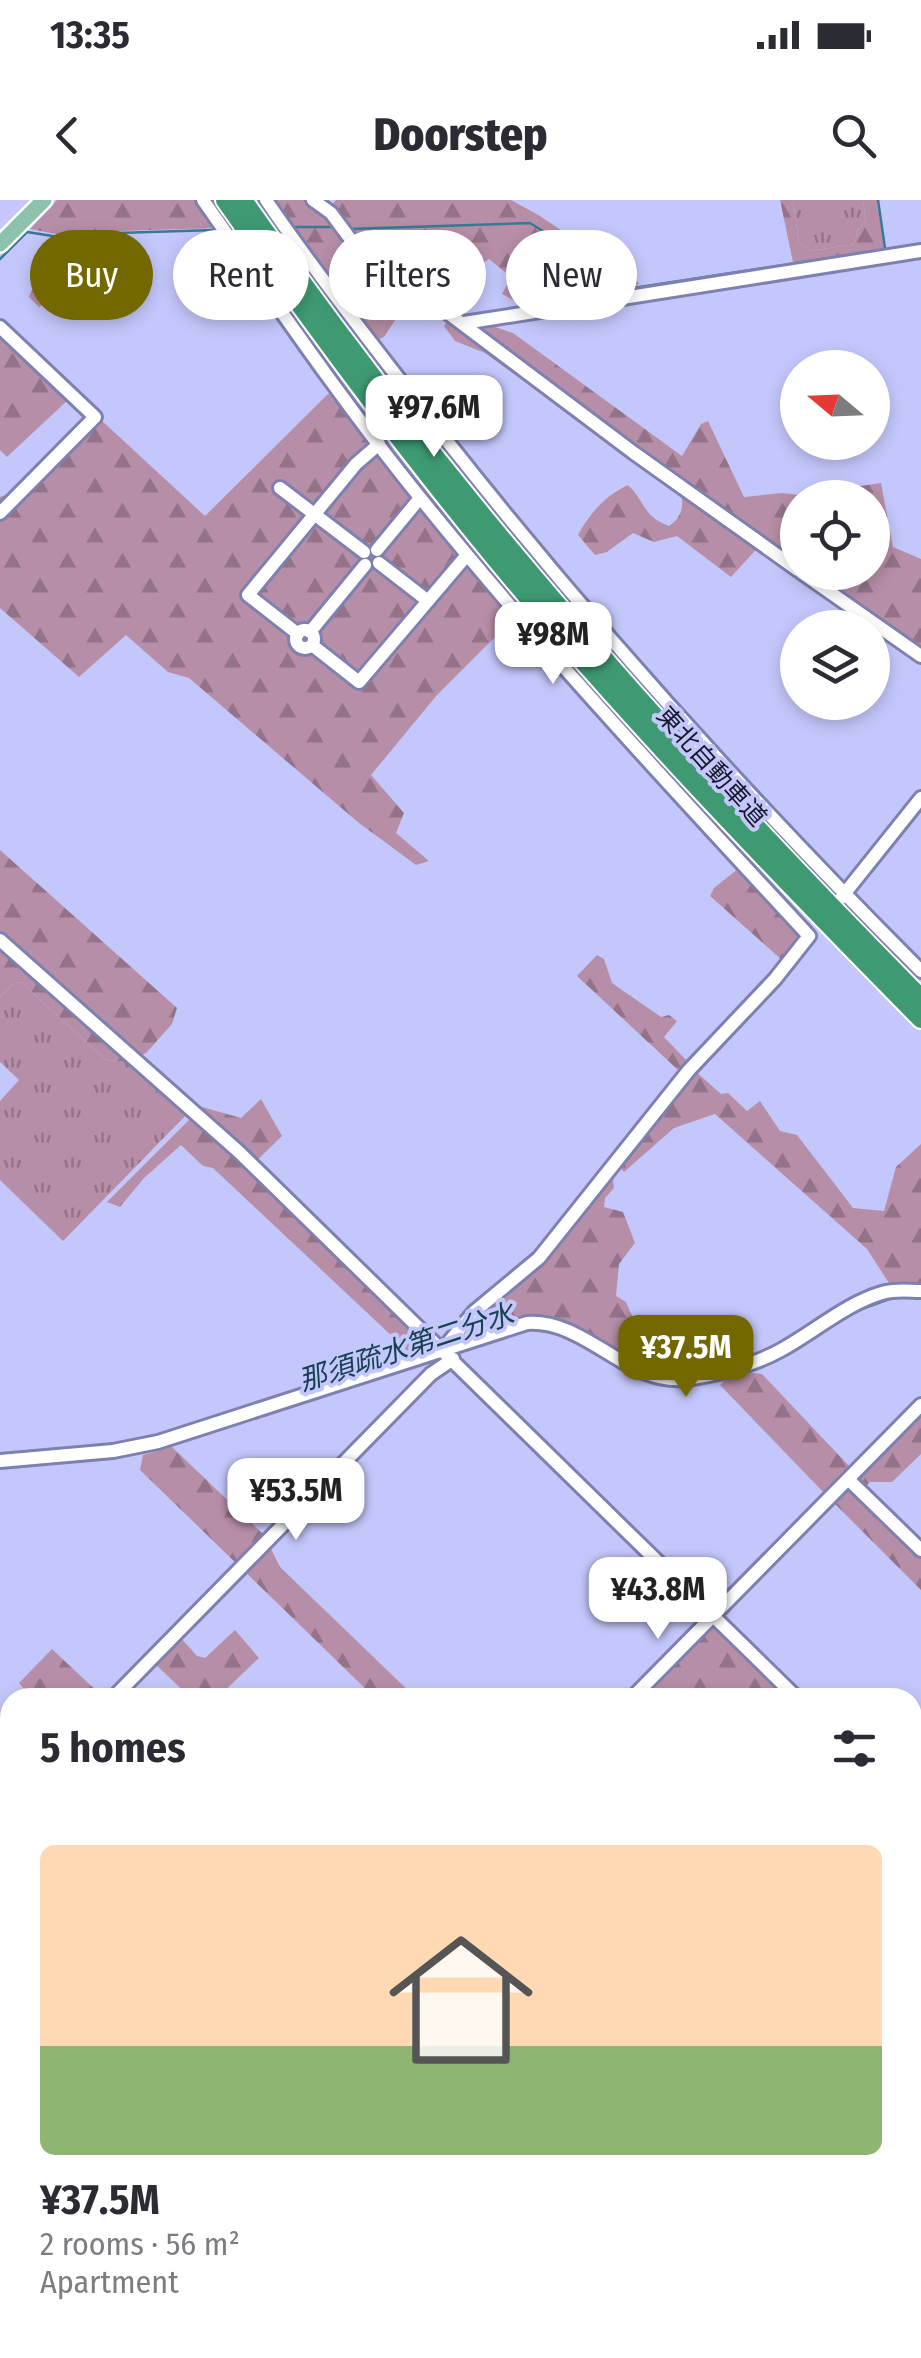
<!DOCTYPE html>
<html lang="en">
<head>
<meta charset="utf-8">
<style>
	body { margin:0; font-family:"Fira Sans Condensed","Noto Sans JP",sans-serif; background:#f7f7f7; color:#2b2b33; height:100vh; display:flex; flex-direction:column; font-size:38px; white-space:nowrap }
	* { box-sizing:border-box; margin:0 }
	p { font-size:32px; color:#7c7c81 }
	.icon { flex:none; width:55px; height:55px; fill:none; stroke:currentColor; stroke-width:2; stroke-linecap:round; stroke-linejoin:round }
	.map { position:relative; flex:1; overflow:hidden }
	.sheet { position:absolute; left:0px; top:1488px; width:922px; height:672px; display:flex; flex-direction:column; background:#fff; border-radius:30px 30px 0 0; box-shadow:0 5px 15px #0003 }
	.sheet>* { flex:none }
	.top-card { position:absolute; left:30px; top:30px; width:862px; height:90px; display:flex; gap:20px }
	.needle { width:65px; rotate:289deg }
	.tools { position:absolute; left:780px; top:150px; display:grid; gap:20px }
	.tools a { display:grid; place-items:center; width:110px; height:110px; border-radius:50%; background:#fff; box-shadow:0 5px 15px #0003; font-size:50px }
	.price { position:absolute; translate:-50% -85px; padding:0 22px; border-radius:20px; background:#fff; color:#222; font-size:32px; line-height:65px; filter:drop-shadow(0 2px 5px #0008) }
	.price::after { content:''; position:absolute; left:50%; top:60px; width:30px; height:22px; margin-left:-15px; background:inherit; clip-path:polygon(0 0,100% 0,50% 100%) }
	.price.active { background:#736800; color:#fff }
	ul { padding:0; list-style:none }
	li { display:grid; align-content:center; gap:20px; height:530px; padding:0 40px }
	li span { display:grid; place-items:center; height:310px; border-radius:15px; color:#555 }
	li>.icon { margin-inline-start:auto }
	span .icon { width:180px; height:180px; fill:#fffc; stroke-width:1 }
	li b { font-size:42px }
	h2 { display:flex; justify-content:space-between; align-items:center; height:120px; padding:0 40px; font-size:42px }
	.pill { padding:0 35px; border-radius:45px; background:#fff; box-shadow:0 5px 15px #0003; font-size:35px; line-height:90px }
	.pill.active { background:#736800; color:#fff }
	.status { display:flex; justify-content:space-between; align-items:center; height:70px; padding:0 50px; background:#fff; direction:ltr }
	.status svg { height:28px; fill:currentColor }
	header { display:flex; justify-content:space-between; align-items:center; height:130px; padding:0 40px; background:#fff; font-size:45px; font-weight:800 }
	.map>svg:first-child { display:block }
</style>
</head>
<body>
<div class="status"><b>13:35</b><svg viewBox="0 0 49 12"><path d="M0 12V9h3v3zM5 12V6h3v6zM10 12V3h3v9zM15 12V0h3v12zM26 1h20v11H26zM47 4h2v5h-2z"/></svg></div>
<header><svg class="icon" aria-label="back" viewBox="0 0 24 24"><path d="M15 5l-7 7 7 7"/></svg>Doorstep<svg class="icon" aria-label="search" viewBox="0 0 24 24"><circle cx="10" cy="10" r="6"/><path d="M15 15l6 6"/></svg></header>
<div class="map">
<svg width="921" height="2158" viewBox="0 0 921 2158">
	<defs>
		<pattern id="grass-tufts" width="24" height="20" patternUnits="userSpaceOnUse" patternTransform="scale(2.5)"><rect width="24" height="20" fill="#b78ea7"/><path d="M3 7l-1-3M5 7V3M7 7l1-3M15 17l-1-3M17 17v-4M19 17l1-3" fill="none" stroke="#947388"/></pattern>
		<pattern id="forest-firs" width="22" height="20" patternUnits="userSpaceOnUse" patternTransform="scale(2.5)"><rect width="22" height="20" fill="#b78ea7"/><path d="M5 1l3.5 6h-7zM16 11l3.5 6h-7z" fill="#947388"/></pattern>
	</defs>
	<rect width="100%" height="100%" fill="#c4c7fb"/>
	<!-- grass -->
	<path fill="url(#grass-tufts)" d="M793 0H863L866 21 857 31 855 44 811 51 799 43Z
		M21 782 106 860 131 862 189 912 63 1041 0 980V901L19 880 0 862V797L14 783Z"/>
	<!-- forest -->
	<path fill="url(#forest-firs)" d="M57 0H210L220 28 119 31 77 38 30 29Z
		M266 0H307L319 9 331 6 336 0H511L540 16 639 83 630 92 526 107 502 94 511 77 489 59 479 66 461 68 412 32C390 35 373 34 360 53L363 60 338 92Z
		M780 0H793L799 43 811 51 855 44 857 31 866 21 863 0H877L884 48 882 52 794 67Z
		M69 62 81 74 80 84 39 107 29 97C37 77 48 67 69 62Z
		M379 68 413 93 384 137 375 141 349 111Z
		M449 119 481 131 492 126 513 133 682 256 701 224 708 221 744 297 782 293 800 295 881 283 893 347 921 359V456L804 373 872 372V298H798L797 368 762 343 731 377 677 336 654 342 633 333 607 352 595 355 578 335C589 314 606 295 628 285 646 302 642 316 669 326 701 305 668 262 643 250 637 247 627 248 619 249L485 153 455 141 444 126Z
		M0 132 70 198 7 257 0 250Z
		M328 194 335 196 513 419 437 495 371 575 404 613 396 633 429 661 416 665 359 623 189 478 168 472 126 435 79 477 0 408V297L37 284 101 220 205 316Z
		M0 650 177 808 172 824 147 852 131 862 106 860 21 782 14 783 0 797Z
		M739 668 803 736 782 760 710 696 714 688Z
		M597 755 604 759 612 783 661 817 669 815 677 821 664 837 688 862 678 870 577 776Z
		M694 870 721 894 728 893 747 911 760 901 780 931 797 935 853 1008 884 1011 896 967 921 944V1088L891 1086 867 1049 715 914 674 928 624 972 618 965Z
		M261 899 282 936 246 971 285 1003 422 1143 410 1153 213 968 203 966 181 945 144 978 120 1007 107 1002 202 907 241 918Z
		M607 977 613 978 614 988 605 998 604 1007 623 1012 635 1043 619 1064 616 1096 626 1102 639 1132 647 1134 666 1130 669 1133 681 1177 649 1172 561 1124 538 1117 459 1140 460 1130 525 1075Z
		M752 1173 762 1174 851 1268 825 1294 720 1185 724 1181Z
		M921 1210V1254L892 1282H870L859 1293 921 1356V1390L832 1301Z
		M172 1247 264 1335 280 1367 415 1497H374L140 1270 143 1255Z
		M717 1424 792 1497H653L646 1490 710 1425Z
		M235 1430 259 1458 218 1497H190L154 1463 180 1437 197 1456 205 1458Z
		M52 1449 103 1497H31L19 1483Z
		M912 1615 921 1623V1724L913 1715Z
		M0 1706 10 1716V1780L0 1771Z
		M227 2150H390L398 2158H385L378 2151 370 2158H219Z"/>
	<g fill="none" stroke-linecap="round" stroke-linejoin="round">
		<!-- stream -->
		<path stroke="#387a95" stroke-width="2.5" d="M878 0 885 48
			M293 27H337
			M349 29 530 23 633 88 921 44
			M0 59 27 32 78 40 117 33 216 30
			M551 1131 589 1148
			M774 1161 859 1110 895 1097
			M644 1178 662 1185 700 1183
			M374 1179 424 1163
			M236 1223 272 1212
			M121 1256 142 1251
			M16 1266 108 1258"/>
		<defs>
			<path id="minor" d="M203 0C274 101 344 204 422 300 544 451 677 593 809 736L775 779 689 870 539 1058 474 1112 443 1149
				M266 0C305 58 349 114 392 170 554 383 732 582 921 771
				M313 0 331 13 351 40 634 253 798 370
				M464 123 921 51
				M0 127 95 217 0 313
				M280 288 364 352
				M377 350 420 298
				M379 363 428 401
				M801 372 921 456
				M296 439a9 9 0 1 1 18 0a9 9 0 1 1-18 0Z
				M310 432 365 365
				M298 434 248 395 356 264 379 244
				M312 445 359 482 467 355
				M841 698 921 598
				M0 740 239 952 797 1498
				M0 1261 113 1251 158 1242 527 1123C586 1119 626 1185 685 1179 716 1175 754 1165 781 1150 814 1132 847 1103 882 1093 895 1089 908 1091 921 1091
				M848 1279 921 1350
				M113 1498 431 1174 453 1159
				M632 1498 921 1205
				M912 1610 921 1618
				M0 1620 10 1609
				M912 1749 921 1741
				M0 1945 10 1940
				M451 2150 459 2158
				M508 2158 516 2150"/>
			<path id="major" d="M0 44 44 0"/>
			<path id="highway" d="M225 0C315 128 408 254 509 375 639 530 779 675 921 819
				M243 0C445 289 673 548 921 798"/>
		</defs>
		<!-- minor casing -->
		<use href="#minor" stroke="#7e80b0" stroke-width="18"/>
		<!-- major casing -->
		<use href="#major" stroke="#fff" stroke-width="20"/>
		<!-- highway casing -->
		<use href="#highway" stroke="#fff" stroke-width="22"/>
		<!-- minor -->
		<use href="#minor" stroke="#fff" stroke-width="12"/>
		<!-- major -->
		<use href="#major" stroke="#8cc2ab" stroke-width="15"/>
		<!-- highway -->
		<use href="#highway" stroke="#3f9a73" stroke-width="18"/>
	</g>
	<g text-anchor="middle" stroke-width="8" stroke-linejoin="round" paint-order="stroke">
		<!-- street labels -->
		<g font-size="25" fill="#18182b" stroke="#c4c7fb">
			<text transform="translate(712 566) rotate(48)" y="9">東北自動車道</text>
		</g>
		<!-- water labels -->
		<g font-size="28" font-style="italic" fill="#17414f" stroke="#c4c7fb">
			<text transform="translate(406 1147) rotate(-18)" y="10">那須疏水第二分水</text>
		</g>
	</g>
</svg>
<div class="tools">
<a><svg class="needle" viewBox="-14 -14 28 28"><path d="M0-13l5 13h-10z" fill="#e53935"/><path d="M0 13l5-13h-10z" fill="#7c7c81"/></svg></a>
<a><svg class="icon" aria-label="locate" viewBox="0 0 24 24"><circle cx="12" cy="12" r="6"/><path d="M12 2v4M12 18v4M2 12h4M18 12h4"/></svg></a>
<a><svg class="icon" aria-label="layers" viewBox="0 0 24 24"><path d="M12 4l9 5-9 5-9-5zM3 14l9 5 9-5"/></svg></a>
</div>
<b class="price" style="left:434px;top:260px">¥97.6M</b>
<b class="price" style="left:553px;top:487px">¥98M</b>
<b class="price active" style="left:686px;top:1200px">¥37.5M</b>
<b class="price" style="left:296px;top:1343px">¥53.5M</b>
<b class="price" style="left:658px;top:1442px">¥43.8M</b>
<div class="top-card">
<a class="pill active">Buy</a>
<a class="pill">Rent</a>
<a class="pill">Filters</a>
<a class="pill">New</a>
</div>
<section class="sheet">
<h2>5 homes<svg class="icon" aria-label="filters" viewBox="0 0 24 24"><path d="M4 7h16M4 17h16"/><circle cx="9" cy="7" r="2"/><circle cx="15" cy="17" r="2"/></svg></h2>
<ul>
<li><span style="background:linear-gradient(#ffd9b3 65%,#8fb573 0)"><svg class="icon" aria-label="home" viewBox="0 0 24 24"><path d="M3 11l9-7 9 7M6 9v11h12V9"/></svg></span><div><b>¥37.5M</b><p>2 rooms · 56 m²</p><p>Apartment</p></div></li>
</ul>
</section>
</div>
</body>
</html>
